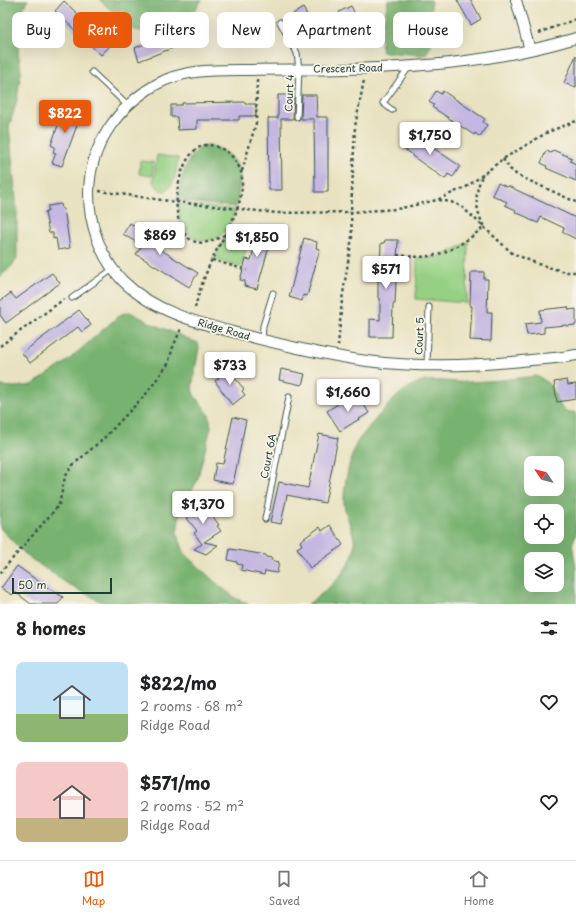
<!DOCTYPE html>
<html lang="en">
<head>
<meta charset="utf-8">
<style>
	body { margin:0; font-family:"Playpen Sans",sans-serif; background:#f2f2f2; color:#202124; height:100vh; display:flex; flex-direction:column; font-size:15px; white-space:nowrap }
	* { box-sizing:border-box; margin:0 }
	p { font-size:13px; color:#757577 }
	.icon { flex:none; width:22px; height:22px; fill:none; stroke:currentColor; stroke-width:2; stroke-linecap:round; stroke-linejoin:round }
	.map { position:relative; height:604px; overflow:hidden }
	.side { display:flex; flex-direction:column; background:#fff; flex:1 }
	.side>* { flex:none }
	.hud { position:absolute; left:12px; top:12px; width:552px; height:36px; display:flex; gap:8px }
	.needle { width:26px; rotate:305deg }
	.fabs { position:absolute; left:524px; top:456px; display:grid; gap:8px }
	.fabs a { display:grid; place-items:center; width:40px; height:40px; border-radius:8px; background:#fff; box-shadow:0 4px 16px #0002; font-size:20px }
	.scale { position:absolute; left:12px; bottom:10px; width:100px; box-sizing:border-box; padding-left:4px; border:2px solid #1f3d34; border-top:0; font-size:11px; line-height:14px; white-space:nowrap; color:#1f3d34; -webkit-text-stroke:3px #f7f3e8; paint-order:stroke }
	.price { position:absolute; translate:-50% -34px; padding:0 9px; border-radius:4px; background:#fff; color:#222; font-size:13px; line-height:26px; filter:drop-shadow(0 1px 2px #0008) }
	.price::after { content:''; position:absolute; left:50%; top:24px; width:12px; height:9px; margin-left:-6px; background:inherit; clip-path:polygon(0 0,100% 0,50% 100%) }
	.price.current { background:#ea580c; color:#fff }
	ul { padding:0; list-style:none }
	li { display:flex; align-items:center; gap:12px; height:100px; padding:0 16px }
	li span { display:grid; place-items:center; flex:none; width:112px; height:80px; border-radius:8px; color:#555 }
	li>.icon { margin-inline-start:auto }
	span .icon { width:48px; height:48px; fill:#fffc; stroke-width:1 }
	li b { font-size:17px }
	h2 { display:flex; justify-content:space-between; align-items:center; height:48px; padding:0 16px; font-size:17px }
	.pill { padding:0 14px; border-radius:8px; background:#fff; box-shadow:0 4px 16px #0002; font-size:14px; line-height:36px }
	.pill.current { background:#ea580c; color:#fff }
	.dock { display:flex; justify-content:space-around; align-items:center; height:56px; border-top:1px solid #e0e0e0; background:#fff; font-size:11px; color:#757577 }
	.dock a { display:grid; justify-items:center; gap:2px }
	.dock .current { color:#ea580c }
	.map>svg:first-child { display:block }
</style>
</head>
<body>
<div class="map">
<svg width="576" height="604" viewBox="0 0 576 604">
	<rect width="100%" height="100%" fill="#f7f3e8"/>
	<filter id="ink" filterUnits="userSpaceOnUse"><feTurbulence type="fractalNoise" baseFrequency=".025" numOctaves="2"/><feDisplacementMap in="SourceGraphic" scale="8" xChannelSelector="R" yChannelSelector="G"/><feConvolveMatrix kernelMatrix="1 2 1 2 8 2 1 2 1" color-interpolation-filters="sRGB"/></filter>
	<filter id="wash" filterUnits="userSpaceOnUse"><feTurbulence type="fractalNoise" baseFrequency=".012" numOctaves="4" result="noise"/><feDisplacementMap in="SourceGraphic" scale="16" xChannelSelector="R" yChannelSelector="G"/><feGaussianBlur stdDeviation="0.9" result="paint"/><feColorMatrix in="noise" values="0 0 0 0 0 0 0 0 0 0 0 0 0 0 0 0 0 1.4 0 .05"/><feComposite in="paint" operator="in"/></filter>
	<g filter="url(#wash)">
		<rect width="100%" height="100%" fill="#e9e2c1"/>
		<!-- green -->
		<path fill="#96d083" stroke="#5a865c" d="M157 155 178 158C176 170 177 184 165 191L160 190 153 182Z
			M140 161 153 162 152 176 139 174Z
			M179 204 235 210C232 219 229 229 221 235 200 251 174 229 179 204Z
			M227 234 249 239 241 267 214 259Z
			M468 242 467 303 416 299 417 258 438 257 450 252Z"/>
		<!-- forest -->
		<path fill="#78b271" stroke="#4c7852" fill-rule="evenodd" d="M0 0H28L19 15 20 32 18 51 21 71 17 100 9 127 17 210V258L12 266 0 277Z
			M100 0H202L194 11 186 18 145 32 135 30 127 25Z
			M388 0H431V46L425 55 382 52 381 37Z
			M210 146C245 156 242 177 236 207L178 201C179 186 185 155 201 148 203 146 207 146 210 146Z
			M130 312 153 324 198 343 199 348 192 388 194 395 209 414 211 427 197 481 180 514 177 533 184 552 199 567 215 582 235 598 248 604H106L71 586 27 556 0 528V386L15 387 32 385 65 363 121 314Z
			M535 376C561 382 551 415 576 412V534L572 544 576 568V604H308C326 591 346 575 353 553 359 537 345 519 344 503 343 486 350 460 356 444 358 440 362 436 365 432 379 415 399 389 420 382 430 379 452 382 463 382 486 382 511 379 535 376ZM531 463H557V489H531ZM531 511H557V537H531ZM531 559H557V585H531Z"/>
		<g id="blocks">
			<!-- building -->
			<path fill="#c4b7e1" d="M457 0H471L481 19 471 25Z
				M64 1 102 37 111 27 120 36 101 55 55 11Z
				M351 6 367 38 356 44 339 12Z
				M303 8 321 38 312 44 293 14Z
				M172 29 173 33 178 31 183 44 139 61 135 48 151 41 150 37Z
				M576 55V88L564 83Z
				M436 91 441 94 443 91 485 119 483 122 487 125 481 135 479 136 475 133 474 135 432 107 434 105 429 102Z
				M278 95H294L293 119H281L282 190H269L268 118H278Z
				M302 95H316L317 117H328V192H315L314 119H301Z
				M245 102V104H256V116H239V120H197V129L178 130 177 117H171V105H182V103Z
				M60 105 82 112 62 166 52 163 56 153 53 152 55 147 51 145 62 114Z
				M408 131 460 166 453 177 448 174 445 179 412 156 413 155 403 148 405 145 401 142Z
				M553 150 572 158 570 161 576 164V181L546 168 547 166 541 163 546 151 551 153Z
				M498 183 507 187 508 186 576 218V239L562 232 564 228 541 217 538 223 528 219 529 218 515 212 516 210 505 205 507 202 492 195Z
				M61 204 62 209H64L70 248 58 250 56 238 53 239V233H49L45 212 48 211V206Z
				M130 223 161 243 158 248 198 273 189 287 136 254 142 246 123 234Z
				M260 225 274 229 257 289 244 286 245 281 240 280 246 259 251 260Z
				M304 238 317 242 316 248 320 249 307 296 303 295 302 301 289 297Z
				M385 240H398L395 304H393L392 337H370V319L380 320V298H378V277H380L381 243H384Z
				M471 272H484V279H488L487 312H492L491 341 470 340 472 306H470Z
				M52 273 60 283 6 323 0 315V301L11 293 16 299Z
				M568 307 569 310 576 309V325L566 326V325L544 327V333L527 335 525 324 541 322 540 310Z
				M79 310 91 325 82 332 78 327 30 363 22 353Z
				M226 367 244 389 242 391 245 395 232 405 215 381 219 378 216 375Z
				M281 369 305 374 302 385 279 380Z
				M567 380 568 385 576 384V399L557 402 554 382Z
				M358 395 369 413 340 431 327 411 344 400 346 403Z
				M233 417 246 420 233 484 213 480 216 463 223 464Z
				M319 434 338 438 325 503 287 495 281 524 270 522 279 482 308 488Z
				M195 496 206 512 207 508 219 525 217 526 221 531 204 542 218 545 206 554 194 549 202 544 194 533 197 531 187 518 194 514 186 503Z
				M330 525 343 545 310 568 297 548 302 545 300 541 320 527 322 531Z
				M230 549 266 555V557L272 558 271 560 279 562 277 573 265 571 264 575 241 570 242 565 237 564V562L228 560Z
				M17 566 45 586 63 597 58 604H31L15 592 12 595 1 588Z"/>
		</g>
	</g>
	<g filter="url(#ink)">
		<use href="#blocks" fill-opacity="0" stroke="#3d5649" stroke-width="1"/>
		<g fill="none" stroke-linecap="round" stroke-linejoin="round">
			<defs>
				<path id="service" d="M280 22 297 53 299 69 297 117
					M92 72 127 105
					M392 110 383 103 409 67
					M72 298 113 269
					M262 339 263 326 273 293
					M427 365 429 307
					M265 519 289 397"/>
				<path id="minor" d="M516 0 530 50
					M576 38C500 61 426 67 347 69 313 70 279 69 245 70 215 70 184 69 157 84 117 107 89 146 89 194 89 224 101 259 123 281 154 312 199 323 240 334 282 345 324 355 367 361 422 368 477 366 531 360 546 359 561 358 576 355"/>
			</defs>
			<!-- service casing -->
			<use href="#service" stroke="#3d5649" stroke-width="7"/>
			<!-- minor casing -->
			<use href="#minor" stroke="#3d5649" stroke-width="12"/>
			<!-- path -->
			<path stroke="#3d5649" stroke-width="2.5" stroke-dasharray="3 3" stroke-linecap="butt" d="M539 33 576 19
				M503 159 510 169 517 175 576 202
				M242 171 256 123 257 80
				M99 191 176 202 276 213 351 212 397 209 437 200 468 186 503 159 548 132 576 121
				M439 200 451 202 461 206 512 253 538 264 565 272H576
				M226 232 250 239
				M397 255C408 256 419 258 429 256 450 253 468 240 484 227 475 208 474 193 483 174
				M212 260 247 270
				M195 308C199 291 205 275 212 259 225 233 242 212 242 181 242 177 242 173 240 169 234 157 228 150 214 146 170 132 155 277 224 235
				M0 346 64 299
				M338 346 342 300 352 237 351 212 355 127 364 80
				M0 573 59 505 65 477 73 465 105 437 146 394 168 364 173 347 181 329"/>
			<!-- service -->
			<use href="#service" stroke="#fff" stroke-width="5"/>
			<!-- minor -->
			<use href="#minor" stroke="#fff" stroke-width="10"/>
		</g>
	</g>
	<g text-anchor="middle" stroke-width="3.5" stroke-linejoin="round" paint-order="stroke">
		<!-- street labels -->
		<g font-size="10" fill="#1f3d34" stroke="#f7f3e8">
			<text transform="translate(348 68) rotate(-1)" y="4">Crescent Road</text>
			<text transform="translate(289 93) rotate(-88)" y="4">Court 4</text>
			<text transform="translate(224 329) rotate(16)" y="4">Ridge Road</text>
			<text transform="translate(419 336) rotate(-88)" y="4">Court 5</text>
			<text transform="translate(268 456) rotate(-79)" y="4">Court 6A</text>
		</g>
	</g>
</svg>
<div class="fabs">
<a><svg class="needle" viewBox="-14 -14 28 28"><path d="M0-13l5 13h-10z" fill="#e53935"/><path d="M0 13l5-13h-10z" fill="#757577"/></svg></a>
<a><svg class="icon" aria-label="locate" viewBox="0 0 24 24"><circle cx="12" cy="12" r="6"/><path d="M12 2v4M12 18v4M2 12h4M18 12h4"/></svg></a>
<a><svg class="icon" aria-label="layers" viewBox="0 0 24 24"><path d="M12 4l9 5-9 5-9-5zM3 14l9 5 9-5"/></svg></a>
</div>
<div class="scale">50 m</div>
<b class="price current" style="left:65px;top:134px">$822</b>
<b class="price" style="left:430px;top:156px">$1,750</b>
<b class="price" style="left:160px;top:256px">$869</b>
<b class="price" style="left:257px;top:258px">$1,850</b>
<b class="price" style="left:386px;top:290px">$571</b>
<b class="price" style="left:230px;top:386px">$733</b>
<b class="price" style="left:348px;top:413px">$1,660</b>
<b class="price" style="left:203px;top:525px">$1,370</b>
<div class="hud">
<a class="pill">Buy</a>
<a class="pill current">Rent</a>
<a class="pill">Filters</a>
<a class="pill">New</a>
<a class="pill">Apartment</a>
<a class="pill">House</a>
</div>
</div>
<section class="side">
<h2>8 homes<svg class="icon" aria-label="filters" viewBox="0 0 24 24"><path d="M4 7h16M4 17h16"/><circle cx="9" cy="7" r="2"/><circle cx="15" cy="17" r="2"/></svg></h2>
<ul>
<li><span style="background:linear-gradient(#bfe0f5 65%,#8fb573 0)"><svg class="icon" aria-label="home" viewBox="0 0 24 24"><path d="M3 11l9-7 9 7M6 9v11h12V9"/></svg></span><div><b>$822/mo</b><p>2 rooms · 68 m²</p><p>Ridge Road</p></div><svg class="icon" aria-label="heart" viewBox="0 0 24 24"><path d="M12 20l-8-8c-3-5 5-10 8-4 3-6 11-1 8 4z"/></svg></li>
<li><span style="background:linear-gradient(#f6c9c9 70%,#c2b280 0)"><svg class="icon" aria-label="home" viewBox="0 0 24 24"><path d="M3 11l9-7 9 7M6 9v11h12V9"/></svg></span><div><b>$571/mo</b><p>2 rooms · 52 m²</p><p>Ridge Road</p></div><svg class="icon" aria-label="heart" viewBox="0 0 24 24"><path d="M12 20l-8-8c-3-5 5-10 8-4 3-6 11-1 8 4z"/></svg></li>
</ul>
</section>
<nav class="dock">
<a class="current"><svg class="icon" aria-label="map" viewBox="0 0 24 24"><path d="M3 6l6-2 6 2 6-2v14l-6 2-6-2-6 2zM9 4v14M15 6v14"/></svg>Map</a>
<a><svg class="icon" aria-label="saved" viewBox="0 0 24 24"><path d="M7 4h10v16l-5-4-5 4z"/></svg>Saved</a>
<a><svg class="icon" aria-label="home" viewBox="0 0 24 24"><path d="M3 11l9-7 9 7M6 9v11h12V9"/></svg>Home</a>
</nav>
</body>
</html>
